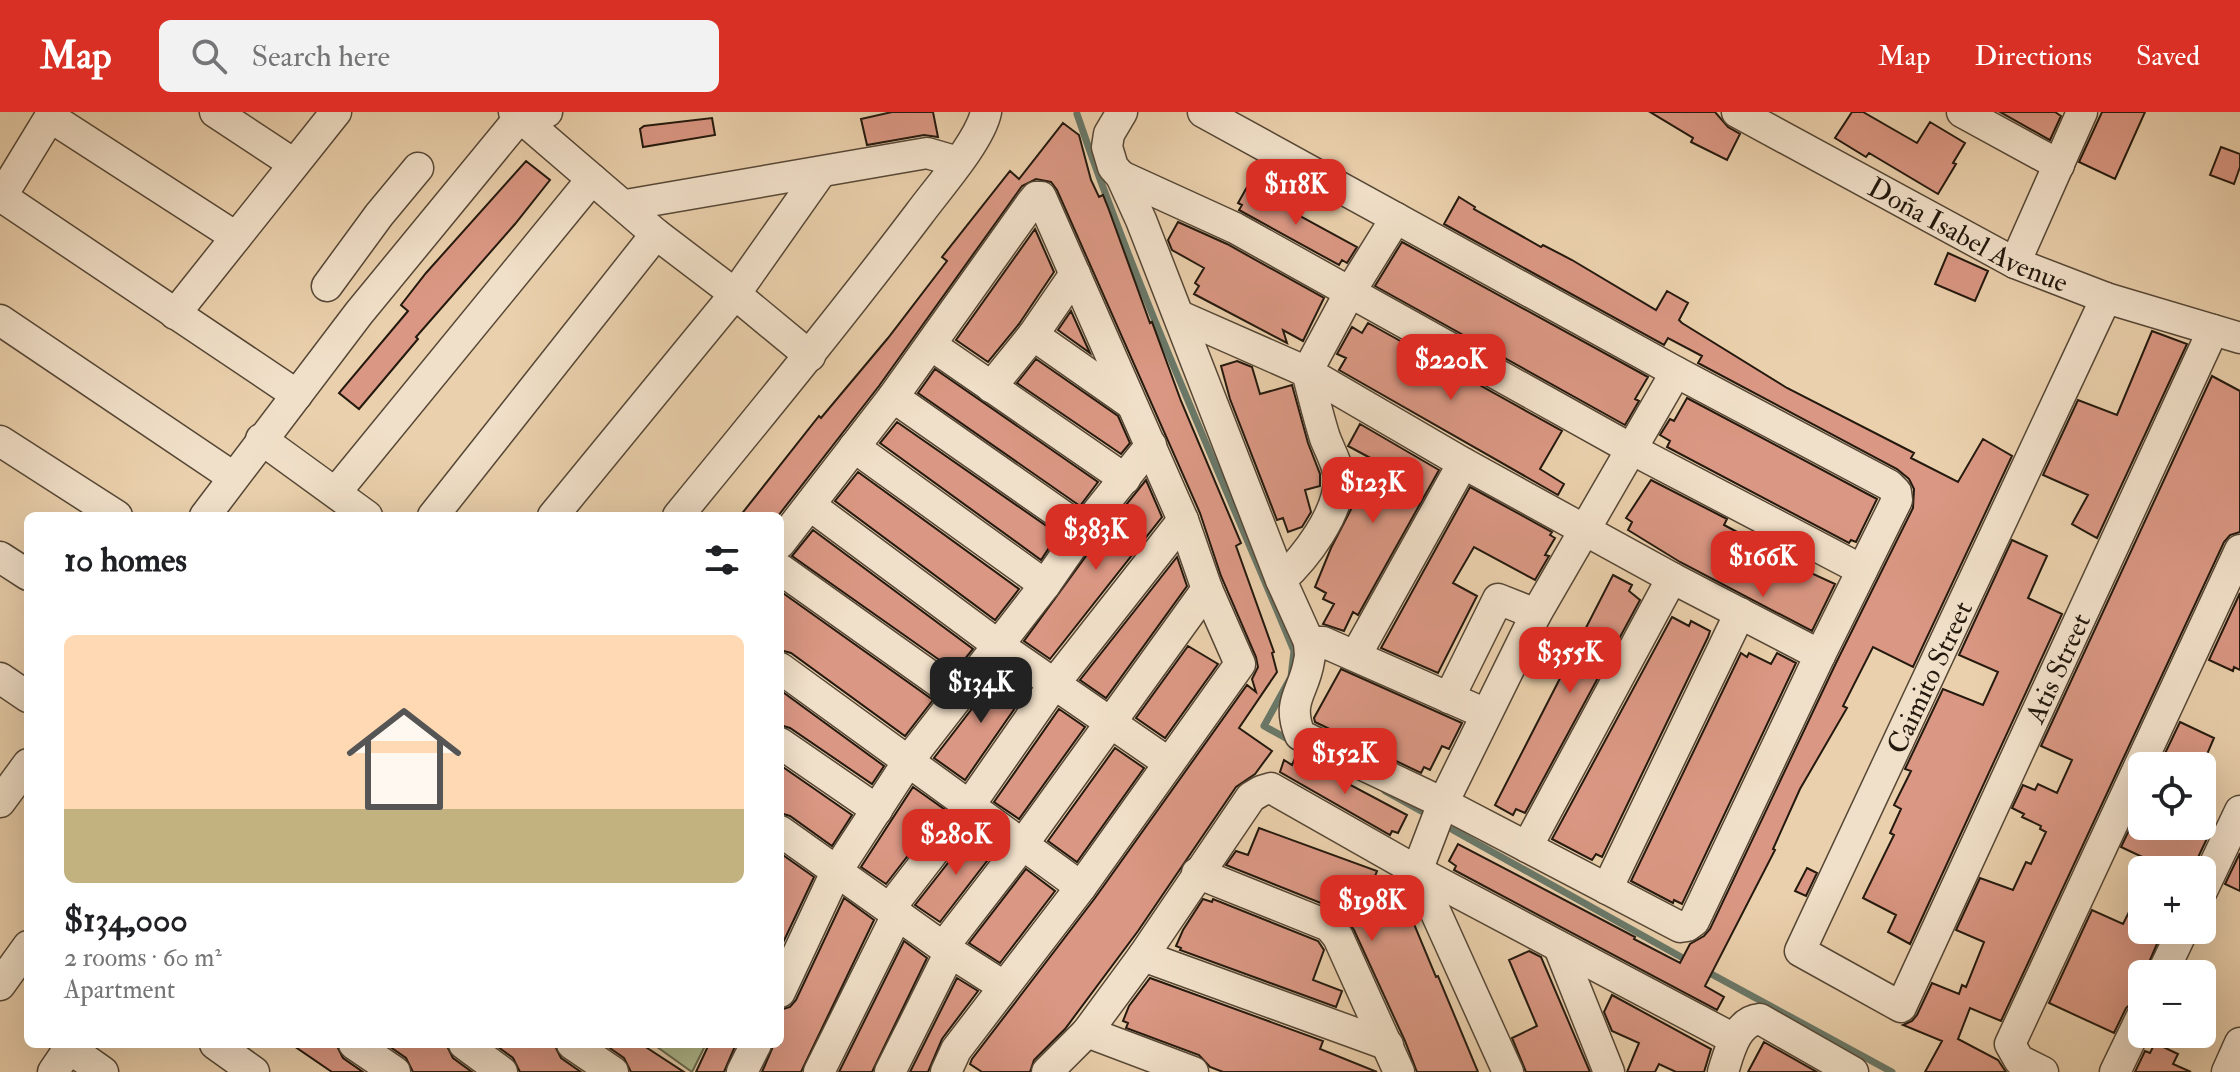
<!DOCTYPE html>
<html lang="en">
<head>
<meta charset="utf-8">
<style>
	body { margin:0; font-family:"IM FELL Double Pica",serif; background:#f2f2f2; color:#202124; height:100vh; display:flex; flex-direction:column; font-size:30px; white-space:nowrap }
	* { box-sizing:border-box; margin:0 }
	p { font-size:26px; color:#757577 }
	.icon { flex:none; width:44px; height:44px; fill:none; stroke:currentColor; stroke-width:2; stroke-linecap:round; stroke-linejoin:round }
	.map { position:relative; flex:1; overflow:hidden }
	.side { position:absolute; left:24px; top:400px; width:760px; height:536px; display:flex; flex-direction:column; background:#fff; border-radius:12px; box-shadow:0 8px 32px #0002 }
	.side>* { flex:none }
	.controls { position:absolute; left:2128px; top:640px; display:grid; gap:16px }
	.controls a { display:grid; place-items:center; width:88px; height:88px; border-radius:12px; background:#fff; box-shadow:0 8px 32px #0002; font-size:40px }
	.price { position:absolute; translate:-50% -68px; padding:0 18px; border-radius:16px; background:#d93025; color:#fff; font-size:26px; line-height:52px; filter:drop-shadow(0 2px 4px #0008) }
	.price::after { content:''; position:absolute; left:50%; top:48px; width:24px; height:18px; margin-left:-12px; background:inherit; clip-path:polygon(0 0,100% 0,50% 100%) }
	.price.current { background:#222; color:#fff }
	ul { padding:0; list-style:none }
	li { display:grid; align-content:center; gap:16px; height:424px; padding:0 40px }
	li span { display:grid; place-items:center; height:248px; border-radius:12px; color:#555 }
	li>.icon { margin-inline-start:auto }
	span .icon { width:144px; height:144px; fill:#fffc; stroke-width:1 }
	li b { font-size:34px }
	h2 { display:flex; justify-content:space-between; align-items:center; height:96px; padding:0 40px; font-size:34px }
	header { display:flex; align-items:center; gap:48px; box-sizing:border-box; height:112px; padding:0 40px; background:#d93025; color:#fff }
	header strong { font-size:38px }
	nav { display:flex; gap:44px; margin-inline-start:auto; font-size:28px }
	.search { width:560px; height:72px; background:#f2f2f2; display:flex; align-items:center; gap:20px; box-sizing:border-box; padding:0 28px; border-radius:12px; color:#757577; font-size:30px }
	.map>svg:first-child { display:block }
</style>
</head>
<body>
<header>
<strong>Map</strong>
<div class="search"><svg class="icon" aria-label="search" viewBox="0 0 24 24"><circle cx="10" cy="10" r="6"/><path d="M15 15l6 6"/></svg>Search here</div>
<nav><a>Map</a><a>Directions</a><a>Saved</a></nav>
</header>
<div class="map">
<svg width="2240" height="960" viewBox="0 0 2240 960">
	<rect width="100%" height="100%" fill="#ead0ac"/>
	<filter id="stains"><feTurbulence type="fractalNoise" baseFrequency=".0025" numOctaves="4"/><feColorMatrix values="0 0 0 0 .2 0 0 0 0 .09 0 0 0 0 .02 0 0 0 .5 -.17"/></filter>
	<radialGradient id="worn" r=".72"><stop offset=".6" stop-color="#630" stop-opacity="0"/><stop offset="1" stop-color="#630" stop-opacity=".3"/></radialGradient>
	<!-- green -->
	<path fill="#b1bc8e" stroke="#6a6a4e" stroke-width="2" d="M653 932H706L692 960Z"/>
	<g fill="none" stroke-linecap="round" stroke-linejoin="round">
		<!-- stream -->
		<path stroke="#6a7868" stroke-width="7" d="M1077 2C1139 184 1220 361 1294 539L1291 565 1264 614 1293 630
			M1385 679 1421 699
			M1453 718 1690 850
			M1704 858 1892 960"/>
	</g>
	<!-- building -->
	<path fill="#da9783" stroke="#24190e" stroke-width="2" d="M892 0H933L938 25 924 23 867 33 861 7Z
		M1650 0H1715L1728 15 1740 22 1727 48 1691 30 1693 26Z
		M1852 0H1863L1917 31 1930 10 1965 31 1953 51 1956 52 1938 82 1869 41 1866 45 1835 26Z
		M2000 0H2055L2061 4 2050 28Z
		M2102 0H2145L2115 67 2079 50Z
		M712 6 715 23 643 35 640 17 644 14Z
		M1063 11 1079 23 1091 68 1099 85 1103 83 1109 98 1150 211 1152 210 1181 289 1241 431 1236 434 1274 540 1272 541 1277 560 1239 616 1272 639 1255 662 1236 675 1138 819 1065 917 1034 948 1030 960H982L970 952 972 947 1095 786 1247 573 1256 580 1252 567 1258 555 1256 545 1221 464 1200 401 1057 78 1051 70 1036 67 1022 74 879 274 778 404H740L819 304 821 306 888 226 947 149 942 145 1010 59 1019 67Z
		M2221 35 2240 42V55L2234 72 2210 63Z
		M526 49 550 68 515 112 416 225 418 227 359 297 339 281 408 199 401 193 426 161Z
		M1247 75 1357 135 1347 151 1342 148 1339 153 1239 98 1242 93 1238 91Z
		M1459 85 1475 95 1474 97 1541 135 1543 133 1572 148 1656 198 1667 179 1688 191 1679 208 1682 211 1787 276 1914 341 1911 346 1958 370 1983 327 2012 344 1913 555 1873 535 1843 594 1847 596 1800 677 1773 737 1775 738 1705 874 1724 885 1717 898 1454 758 1456 754 1449 749 1458 732 1635 825 1634 827 1680 851 1690 832 1704 824 1710 817 1836 551 1913 396 1914 377 1909 367 1897 357 1698 251 1702 244 1668 226 1664 233 1444 112Z
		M1178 110 1227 132 1324 186 1303 229 1283 218 1287 231 1194 182 1199 174 1195 171 1204 156 1172 138 1168 128Z
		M1035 117 1054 160 1019 212 988 250 956 228Z
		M1402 130 1648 265 1635 287 1639 289 1625 313 1375 174Z
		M1948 141 1988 159 1975 189 1935 172Z
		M1071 199 1090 241 1058 218Z
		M1368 211 1562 319 1540 357 1564 372 1558 383 1339 258 1346 246 1337 242 1352 215 1362 221Z
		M2152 219 2187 232 2097 426 2072 412 2088 383 2043 363 2078 288 2117 303Z
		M1036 247 1118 304 1130 331 1121 342 1017 271Z
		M1237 249 1252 255 1260 282 1292 273 1308 331 1320 362V374L1305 378 1311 400 1302 415 1288 420 1283 406 1277 408 1230 287 1221 254Z
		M935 257 1098 370 1080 394 918 281Z
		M2212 264 2240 279V420L2230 423 2224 430 2001 909 1970 896 1958 927 1998 948 2006 960H1925L1942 929 1903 913 1912 909 1917 903 1932 871 1959 882 1962 873 1966 875 1984 830 1956 818 1980 766 2013 778 2026 750 2031 752 2046 720 2040 717 2041 714 2022 705 2024 702 2012 696 2023 673 2035 678 2038 672 2057 681 2072 648 2041 634Z
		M1687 286 1877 387 1856 430 1851 428 1849 431 1667 335 1670 329 1660 323 1670 307 1674 309Z
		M897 310 1058 422 1041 448 880 331Z
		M1360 312 1439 358 1358 503 1353 500 1344 519 1323 512 1334 492 1323 487 1326 481 1315 475 1331 436 1376 349 1348 334Z
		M858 360 1019 477 995 508 835 389Z
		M1146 368 1162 405 1050 547 1024 529 1097 429Z
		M1651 368 1727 407 1724 413 1773 439 1772 443 1835 472 1812 519 1680 450 1628 418 1632 410 1626 406Z
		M1470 375 1552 420 1550 423 1555 426 1545 443 1549 444 1535 468 1474 435 1453 471 1477 484 1438 561 1381 536Z
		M813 418 973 537 955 559 792 444Z
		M2012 428 2047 444 2028 486 2062 502 1910 832 1888 820 1896 803 1863 786 1894 723 1890 721 1901 697 1894 693 1911 659 1905 657 1943 577 1983 593 1998 560 1959 543Z
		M1177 445 1187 474 1106 586 1080 568Z
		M1613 463 1632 473 1629 479 1640 488 1525 701 1516 697 1513 703 1495 693Z
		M780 479 933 588 905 624 791 541 780 538Z
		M2240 481V558L2234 555 2233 559 2209 548Z
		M1672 505 1689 514 1691 509 1710 519 1708 525 1602 745 1596 742 1592 748 1552 727Z
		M1188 534 1218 552 1165 626 1136 606Z
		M1741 541 1747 545 1749 541 1771 552 1777 541 1796 551 1682 792 1674 788 1673 791 1631 769Z
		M1341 557 1462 611 1449 637 1442 634 1430 658 1424 655 1421 661 1315 610 1314 606Z
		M1001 559 1029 576 965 668 934 646Z
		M780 578 884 654 872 672 790 616 780 613Z
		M1059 597 1085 615 1019 707 994 690Z
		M2180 610 2214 626 2202 654H2159Z
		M1115 636 1144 656 1077 750 1048 729Z
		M1296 644 1407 703 1398 721 1392 719 1390 723 1280 660 1284 648 1292 653Z
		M780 653 852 703 832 734 790 704 780 701Z
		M913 675 944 697 886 772 861 755Z
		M2142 691V714H2213L2192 758H2147L2151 749 2121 735Z
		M1259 716 1377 759 1363 794 1396 779 1406 801 1409 800 1436 865 1438 864 1478 960H1417L1405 929 1354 818 1343 803 1336 797 1226 753 1236 739 1248 743Z
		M973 719 997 736 940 810 915 793Z
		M780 741 814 765 780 837Z
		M2240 741V779L2225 772Z
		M1807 756 1817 761 1806 784 1795 779Z
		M1026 757 1055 779 1000 851 969 831Z
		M2142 774V818H2163L2144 862H2142V874L2135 888 2126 896 2114 921 2049 891 2092 798 2123 812Z
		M844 786 874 808 801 960H762L774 932H780V898L790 895 796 888Z
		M1203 787 1212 790 1213 787 1318 829 1324 838 1313 868 1342 879 1336 895 1180 838 1181 836 1176 834 1183 818Z
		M904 829 927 846 872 960H839Z
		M1529 839 1541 845 1590 960H1526L1512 926 1537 914 1509 848Z
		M957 866 978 879 942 927 928 960H910Z
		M1150 866 1323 929 1320 937 1377 960H1223L1210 955 1199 943 1126 916 1128 911 1123 909 1129 894Z
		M1612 883 1711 937 1704 960H1676L1659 952 1655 960H1627L1639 931 1612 919 1604 900Z
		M1764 930 1817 960H1748Z
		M2155 931 2178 942 2173 952 2191 960H2135L2145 939 2150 941Z
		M291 932H336L343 946 363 960H332Z
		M386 932H446L453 946 472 960H413L406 946Z
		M494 932H554L561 946 581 960H520L513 946Z
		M604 932H641L684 960H631L624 946Z
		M709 932H736L724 960H696Z"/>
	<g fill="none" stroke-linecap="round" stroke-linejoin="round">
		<defs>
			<g id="minor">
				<path d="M215 0 294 52"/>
				<path d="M514 0 656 122 735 182 810 244"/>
				<path d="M1122 0 1109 22 1107 35 1113 55 1121 64 1141 108 1281 468"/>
				<path d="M1203 0 1676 260 1889 373 1896 380 1897 388 1820 543"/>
				<path id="s1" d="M1737 0 2015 151 2106 186 2240 226"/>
				<path d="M1962 0 2059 53"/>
				<path d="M50 5 236 125"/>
				<path d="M1121 64 1235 116 1633 338 1862 458"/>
				<path d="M2 85 297 283"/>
				<path d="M0 87 53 0"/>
				<path d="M626 93 927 41 958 50"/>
				<path d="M2015 151 2082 0"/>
				<path d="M327 174 379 103 418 56"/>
				<path id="s2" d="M2106 186 1800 839 1901 895 2213 218"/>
				<path d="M175 202 336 0"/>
				<path d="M1180 204 1307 260 1350 180 1396 106"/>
				<path d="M0 208 233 365"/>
				<path d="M1033 223 1130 291"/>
				<path d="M931 233 1125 367"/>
				<path d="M991 275 1033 223 1075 162"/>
				<path d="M893 285 1083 418"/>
				<path d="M261 327 367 404"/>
				<path d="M0 329 117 404"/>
				<path d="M854 335 1045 473"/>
				<path d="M336 380 592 67"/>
				<path d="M811 394 998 533 1169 651"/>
				<path d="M205 404 359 201 520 5 547 0"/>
				<path d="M433 404 656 122"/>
				<path d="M553 404 735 182 821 60"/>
				<path d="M678 404C760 304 841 205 919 102 938 76 980 29 986 0"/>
				<path d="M780 431 893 285 1032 90 1036 85H1041L1183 408 1207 477 1240 552 1081 775 956 938 946 960"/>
				<path d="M0 445 28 463"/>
				<path d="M780 457 957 583"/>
				<path d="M1309 530 1281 468C1305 446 1339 402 1339 367 1339 355 1330 339 1325 326 1318 304 1313 282 1307 260L1463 351 1672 466 1527 735"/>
				<path d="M1356 543 1463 351"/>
				<path d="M780 556 1081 775"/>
				<path d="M0 566 28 585"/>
				<path d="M1449 586 1498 487 1536 502"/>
				<path d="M1486 602 1323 530H1309C1309 536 1311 543 1309 549 1304 581 1286 588 1300 623L1443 691 1680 815 1687 814 1694 809 1820 543 1672 466"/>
				<path d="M780 631 877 698"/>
				<path d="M0 690 28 652"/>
				<path d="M780 719 950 840 1003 874"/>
				<path d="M1197 761 1329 814 1338 825 1399 960"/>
				<path d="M1607 777 1740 501"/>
				<path d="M2202 779 2240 699"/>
				<path d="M890 796 969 694 1054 572 1183 408"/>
				<path d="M944 834 1023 732 1207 477"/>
				<path d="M1559 835 1609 960"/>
				<path d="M1143 844 1388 933"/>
				<path d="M2162 862 2183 818"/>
				<path d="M0 873 28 834"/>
				<path d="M780 880 836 760 909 648 1045 473 1083 418 1151 333"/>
				<path d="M1087 920 1193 960"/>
				<path d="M215 932 254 960"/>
				<path d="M354 932 395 960"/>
				<path d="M464 932 502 960"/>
				<path d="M572 932 613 960"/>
				<path d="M69 936 103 960"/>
				<path d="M53 960 72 932"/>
				<path d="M742 960 756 932"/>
				<path d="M819 960 898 801"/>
				<path d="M890 960 950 840"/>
				<path d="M1047 960 1087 920 1143 844 1251 685 1261 679 1271 676 1417 759 1734 927"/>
				<path d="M1508 960 1417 759 1443 691 1536 502 1676 260"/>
				<path d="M1723 960C1729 941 1736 909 1760 907L1853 960"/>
				<path d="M2043 960 2019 948 2010 932 2240 438"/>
				<path d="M2115 960 2142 904"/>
				<path d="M2227 960 2240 931"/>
			</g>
		</defs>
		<!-- minor casing -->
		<use href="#minor" stroke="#564736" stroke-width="33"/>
		<!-- minor -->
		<use href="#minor" stroke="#f1e0c9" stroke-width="30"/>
	</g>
	<g text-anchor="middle" stroke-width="8" stroke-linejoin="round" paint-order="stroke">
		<!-- street labels -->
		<g font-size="28" fill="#24190e" stroke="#f1e0c9">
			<text dy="10" stroke="none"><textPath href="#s1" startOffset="262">Doña Isabel Avenue</textPath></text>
			<text dy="10" stroke="none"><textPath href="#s2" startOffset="1210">Atis Street</textPath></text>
			<text transform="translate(1929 565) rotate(-65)" y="10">Caimito Street</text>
		</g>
	</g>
	<rect width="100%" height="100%" filter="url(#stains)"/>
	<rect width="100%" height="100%" fill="url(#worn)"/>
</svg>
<div class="controls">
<a><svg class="icon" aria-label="locate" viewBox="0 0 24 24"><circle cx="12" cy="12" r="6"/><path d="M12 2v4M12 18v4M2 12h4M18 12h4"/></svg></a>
<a>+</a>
<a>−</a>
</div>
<b class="price" style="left:1296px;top:115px">$118K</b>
<b class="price" style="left:1451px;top:290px">$220K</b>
<b class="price" style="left:1373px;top:413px">$123K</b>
<b class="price" style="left:1096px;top:460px">$383K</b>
<b class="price" style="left:1763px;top:487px">$166K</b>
<b class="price" style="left:1570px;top:583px">$355K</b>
<b class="price current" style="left:981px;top:613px">$134K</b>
<b class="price" style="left:1345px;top:684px">$152K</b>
<b class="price" style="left:956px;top:765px">$280K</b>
<b class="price" style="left:1372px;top:831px">$198K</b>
<section class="side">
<h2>10 homes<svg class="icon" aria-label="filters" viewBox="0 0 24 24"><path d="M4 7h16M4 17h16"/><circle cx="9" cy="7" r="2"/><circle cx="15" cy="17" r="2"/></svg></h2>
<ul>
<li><span style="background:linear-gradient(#ffd9b3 70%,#c2b280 0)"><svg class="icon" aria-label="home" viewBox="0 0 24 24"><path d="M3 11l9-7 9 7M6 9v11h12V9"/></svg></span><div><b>$134,000</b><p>2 rooms · 60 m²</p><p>Apartment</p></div></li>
</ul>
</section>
</div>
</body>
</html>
